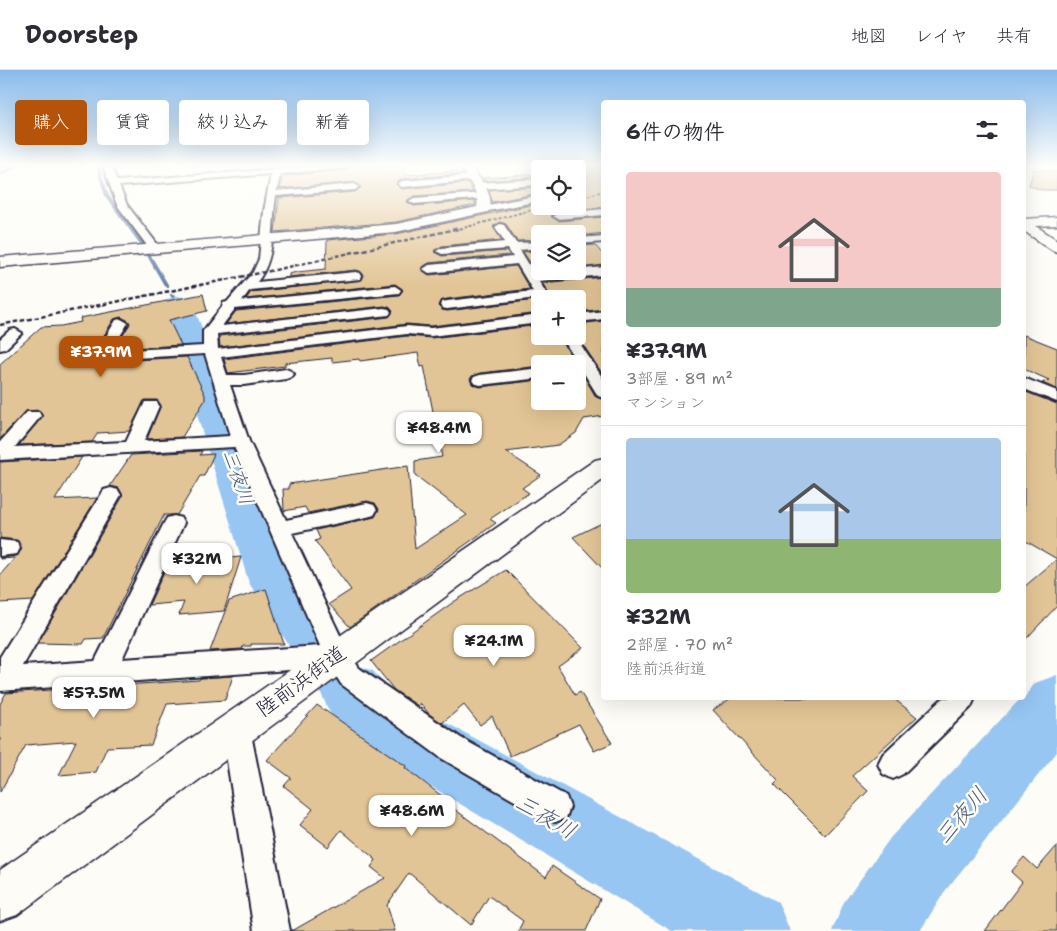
<!DOCTYPE html>
<html lang="ja">
<head>
<meta charset="utf-8">
<style>
	body { margin:0; font-family:"Shantell Sans","Klee One",sans-serif; background:#f2f2f3; color:#2b2b33; height:100vh; display:flex; flex-direction:column; font-size:19px; white-space:nowrap }
	* { box-sizing:border-box; margin:0 }
	p { font-size:16px; color:#7c7c81 }
	.icon { flex:none; width:28px; height:28px; fill:none; stroke:currentColor; stroke-width:2; stroke-linecap:round; stroke-linejoin:round }
	.map { position:relative; flex:1; overflow:hidden }
	.details { position:absolute; left:601px; top:30px; width:425px; height:600px; display:flex; flex-direction:column; background:#fff; border-radius:5px; box-shadow:0 5px 20px #0002 }
	.details>* { flex:none }
	.banner { position:absolute; left:15px; top:30px; width:475px; height:45px; display:flex; gap:10px }
	.buttons { position:absolute; left:531px; top:90px; display:grid; gap:10px }
	.buttons a { display:grid; place-items:center; width:55px; height:55px; border-radius:5px; background:#fff; box-shadow:0 5px 20px #0002; font-size:25px }
	.price { position:absolute; translate:-50% -42px; padding:0 11px; border-radius:10px; background:#fff; color:#222; font-size:16px; line-height:32px; filter:drop-shadow(0 1px 2px #0008) }
	.price::after { content:''; position:absolute; left:50%; top:30px; width:15px; height:11px; margin-left:-8px; background:inherit; clip-path:polygon(0 0,100% 0,50% 100%) }
	.price.active { background:#b45309; color:#fff }
	ul { padding:0; list-style:none }
	li { display:grid; align-content:center; gap:10px; height:265px; padding:0 25px }
	li+li { border-top:1px solid #e1e1e2 }
	li span { display:grid; place-items:center; height:155px; border-radius:5px; color:#555 }
	li>.icon { margin-inline-start:auto }
	span .icon { width:90px; height:90px; fill:#fffc; stroke-width:1 }
	li b { font-size:21px }
	h2 { display:flex; justify-content:space-between; align-items:center; height:60px; padding:0 25px; font-size:21px }
	.pill { padding:0 18px; border-radius:5px; background:#fff; box-shadow:0 5px 20px #0002; font-size:18px; line-height:45px }
	.pill.active { background:#b45309; color:#fff }
	header { display:flex; align-items:center; gap:30px; box-sizing:border-box; height:70px; padding:0 25px; background:#fff; border-bottom:1px solid #e1e1e2 }
	header strong { font-size:24px }
	nav { display:flex; gap:28px; margin-inline-start:auto; font-size:18px }
	.map>svg:first-child { display:block }
</style>
</head>
<body>
<header>
<strong>Doorstep</strong>
<nav><a>地図</a><a>レイヤ</a><a>共有</a></nav>
</header>
<div class="map">
<svg width="1057" height="861" viewBox="0 0 1057 861">
	<rect width="100%" height="100%" fill="#fdfcf7"/>
	<filter id="ink" filterUnits="userSpaceOnUse"><feTurbulence type="fractalNoise" baseFrequency=".02" numOctaves="2"/><feDisplacementMap in="SourceGraphic" scale="10" xChannelSelector="R" yChannelSelector="G"/><feConvolveMatrix kernelMatrix="1 2 1 2 8 2 1 2 1" color-interpolation-filters="sRGB"/></filter>
	<g filter="url(#ink)">
		<g fill="none" stroke-linecap="round" stroke-linejoin="round">
			<!-- stream -->
			<path fill="#6884a9" fill-rule="evenodd" d="M96 96H99L109 126 146 177 169 216V217H165L142 177 105 126Z
				M170 224H174L180 235V236H176L170 225Z"/>
			<!-- river -->
			<path fill="#97c6f2" fill-rule="evenodd" d="M178 226 189 229 193 235 299 504 337 554 346 571 337 588 317 596 297 588 249 513 163 235 167 229Z
				M351 593 373 601 393 624 778 832 790 861H672L347 666 329 641 320 621 329 601Z
				M1057 605V682L945 821 920 861H832L844 832 891 767 1021 628H1024L1035 613Z"/>
		</g>
		<!-- building -->
		<path fill="#e2c596" stroke="#22223b" d="M351 96H405L406 105 456 101 458 104 402 109 396 114 402 119 468 113 473 122 414 126 407 132 414 136 475 131V135L396 152 275 162 279 128 355 122 361 117 355 112 280 119 282 106 345 100Z
			M559 96H604V137L558 141 551 145 558 151 604 147V163L578 166V164H540V170L517 171 506 154 499 152 493 157 502 170 442 176 434 182 442 186 507 181 510 185 429 193 421 198 429 205 516 196 530 219 447 229 440 231 438 236 442 240 447 241 536 230 540 234V243L431 256 407 254 220 277 219 266 389 247 393 241 389 237 384 236 226 254 236 241 399 225 403 220 395 214 246 229 251 222 362 210 364 205 360 201 356 200 289 207V204L297 202 326 199 327 170 396 164 540 133V136H578V99H562Z
			M1034 99 1057 102V120H1041L1029 115Z
			M540 104V107L484 111 482 108Z
			M540 117V123L492 132 489 120Z
			M595 175 604 186V195L578 198V176Z
			M540 180V201H544L536 202 523 182Z
			M604 207V239L578 242V229H552L542 213Z
			M203 224 207 241 169 250 181 275 114 279 130 254 129 251 121 247 114 249 92 285 94 290 101 292 187 287 205 325V330L182 367 147 369 161 335 157 330H145L129 361 98 363 92 372 19 375 42 347 39 340 26 341 0 369V294L41 257 61 256 81 252 80 248Z
			M604 251V306L577 266 578 254Z
			M540 255V266H559L576 294H540V296L480 303 472 306 470 309 472 314 480 317 540 310V331H578V296L596 327 604 330V346L584 349 576 363 558 375 506 382 541 405 522 418 529 423 490 449 496 453 350 557 329 534 351 520 315 471 320 469 316 460 375 447 379 439 375 433 367 431 308 443 305 437 284 441 283 419H289V414L408 396 415 479 467 445 415 405V391L442 387 424 296 421 297 418 283 360 291 359 289 332 292V288L285 293V296L228 303 224 289 407 266 431 268Z
			M1024 265 1057 278V319L1042 313 1049 310 1024 299Z
			M1026 322 1057 334V489L1024 470V323Z
			M202 381 200 385 214 384 204 406H200L177 445H164L103 568 86 569 83 574 38 573 123 426 119 418 110 416 131 385Z
			M82 387 55 430 97 428 33 531 0 533V505L15 488 0 489V488L17 486 22 479 17 470 0 468V392Z
			M604 452V500L573 467Z
			M241 487 224 541 179 545 184 532 149 535 168 493Z
			M1057 489V536L1024 571V517Z
			M506 500 583 578 558 596 575 625 580 622 612 673 594 681 579 654 510 686 492 646 480 655 464 635 442 653 429 644 421 634 418 636 394 620 371 591 455 531Z
			M266 519 284 574H251V576H243L242 579 210 581 229 531Z
			M233 606 225 630 167 634 151 675 107 677 96 702 59 705 76 671 26 675 0 722V634L6 623 199 610 200 608Z
			M731 628H893L917 647 852 706 868 721 825 765 774 714 778 710 713 640Z
			M317 635 406 696 405 698 455 736 453 738 546 807 552 796 600 829 586 861H518L523 851 489 826 471 855 409 803 387 835 395 861H292L385 808 371 797 376 790 341 760 328 777 300 755 313 739 284 716 291 708 267 690Z
			M1057 776V861H985L1022 812 1011 802 1024 787 1037 799Z"/>
		<g fill="none" stroke-linecap="round" stroke-linejoin="round">
			<defs>
				<path id="street" d="M5 96H14L0 103V98Z
					M103 96H111L117 111 319 96H349L345 98 280 104 277 121 355 114 359 117 355 120 276 126C271 156 277 187 257 212L356 202 360 203 362 206 360 209 250 220 242 231 395 216 401 220 399 223 235 239 222 256 384 238 389 239 391 242 389 245 217 264 218 279 407 256 431 258 540 245V253L431 266 407 264 221 287 227 305H244L286 299 291 301 294 304 291 307 286 309 244 315H230L249 371 286 450 367 433 374 435 377 440 374 445 367 447 292 463 346 578 359 598 461 668 566 726 570 737 566 748 555 752 544 748 441 688 341 614 330 597 0 621V587L104 420 111 418 118 420 121 425 23 596 95 591 164 453 167 448 174 446 181 448 184 453 122 589 320 576 234 377 0 390V372L27 342H39L41 346 15 377 126 372 143 336 145 332H157L159 336 144 371 230 366 205 284 101 290 96 289 94 286 116 250 121 249 128 253 111 281 203 276V261L222 237 223 233 227 232 253 202 259 189 264 141 271 104 119 116 127 135 161 179 155 182 151 181 117 135Z
					M473 105 476 106V110L402 117 398 114 402 111Z
					M540 109V115L478 119 474 116 478 113Z
					M484 123 489 126 487 128 414 134 409 131 414 128Z
					M540 125V131L483 142 478 139 483 136Z
					M604 139V145L558 149 553 146 558 143Z
					M500 154 504 155 516 173 540 172V178L520 180 535 204 604 197V205L539 211 550 229H540V232L537 228 447 239 442 238 440 235 442 232 447 231 533 221 517 194 429 203 423 199 429 195 513 187 508 179 442 184 436 181 442 178 505 172 495 157Z
					M604 166V172L578 174V168Z
					M604 241V249L578 252V244Z
					M15 259 22 263 5 279 0 280V269L10 260Z
					M561 266H575L604 310V328L598 326Z
					M540 298V308L480 315 474 313 472 310 474 307 480 305Z
					M1024 308 1057 321V332L1024 319Z
					M0 470 17 472 20 478 17 484 0 486Z
					M943 628H975L971 637 903 704 893 709 883 704 878 694 883 684Z
					M236 646 246 649 250 659 290 861H254L222 659 226 649Z"/>
				<path id="secondary" d="M460 96H470C479 108 497 126 488 142L396 162 0 197V187L396 154 477 137C480 120 466 109 460 96Z
					M1057 147V155L1036 156 1057 170V182L1052 180 1024 161V149Z
					M604 388V409L17 845 0 851V800L595 390Z"/>
			</defs>
			<!-- street casing -->
			<use href="#street" stroke="#22223b" stroke-width="4"/>
			<!-- secondary casing -->
			<use href="#secondary" stroke="#22223b" stroke-width="3"/>
			<!-- street -->
			<use href="#street" fill="#fdfcf7" fill-rule="evenodd"/>
			<!-- secondary -->
			<use href="#secondary" fill="#fdfcf7" fill-rule="evenodd"/>
			<!-- rail-far1 -->
			<path stroke="#22223b" stroke-width="2" stroke-dasharray="3 2" stroke-linecap="butt" d="M578 128 604 121
				M455 160 547 136"/>
			<!-- rail -->
			<path stroke="#22223b" stroke-width="2.5" stroke-dasharray="4.5 2.5" stroke-linecap="butt" d="M0 255 275 200 460 158"/>
		</g>
	</g>
	<!-- sky -->
	<linearGradient id="sky" x2="0" y2="1"><stop stop-color="#87bbec"/><stop offset="0.44" stop-color="#fefefb"/><stop offset="1" stop-color="#fefefb" stop-opacity="0"/></linearGradient>
	<rect width="1057" height="216" fill="url(#sky)"/>
	<g text-anchor="middle" stroke-width="5" stroke-linejoin="round" paint-order="stroke">
		<!-- water labels -->
		<g font-size="19" font-style="italic" fill="#4b5b7b" stroke="#fdfcf7">
			<text transform="translate(239 407) rotate(71)" y="7">三夜川</text>
		</g>
		<!-- near-street labels -->
		<g font-size="21" fill="#22223b" stroke="#fdfcf7">
			<text transform="translate(301 611) rotate(-36)" y="7">陸前浜街道</text>
		</g>
		<!-- near-water labels -->
		<g font-size="22" font-style="italic" fill="#4b5b7b" stroke="#fdfcf7">
			<text transform="translate(961 745) rotate(-49)" y="8">三夜川</text>
			<text transform="translate(546 746) rotate(30)" y="8">三夜川</text>
		</g>
	</g>
</svg>
<div class="buttons">
<a><svg class="icon" aria-label="locate" viewBox="0 0 24 24"><circle cx="12" cy="12" r="6"/><path d="M12 2v4M12 18v4M2 12h4M18 12h4"/></svg></a>
<a><svg class="icon" aria-label="layers" viewBox="0 0 24 24"><path d="M12 4l9 5-9 5-9-5zM3 14l9 5 9-5"/></svg></a>
<a>+</a>
<a>−</a>
</div>
<b class="price active" style="left:101px;top:308px">¥37.9M</b>
<b class="price" style="left:439px;top:384px">¥48.4M</b>
<b class="price" style="left:197px;top:515px">¥32M</b>
<b class="price" style="left:494px;top:597px">¥24.1M</b>
<b class="price" style="left:94px;top:649px">¥57.5M</b>
<b class="price" style="left:412px;top:767px">¥48.6M</b>
<div class="banner">
<a class="pill active">購入</a>
<a class="pill">賃貸</a>
<a class="pill">絞り込み</a>
<a class="pill">新着</a>
</div>
<section class="details">
<h2>6件の物件<svg class="icon" aria-label="filters" viewBox="0 0 24 24"><path d="M4 7h16M4 17h16"/><circle cx="9" cy="7" r="2"/><circle cx="15" cy="17" r="2"/></svg></h2>
<ul>
<li><span style="background:linear-gradient(#f6c9c9 75%,#7fa58c 0)"><svg class="icon" aria-label="home" viewBox="0 0 24 24"><path d="M3 11l9-7 9 7M6 9v11h12V9"/></svg></span><div><b>¥37.9M</b><p>3部屋 · 89 m²</p><p>マンション</p></div></li>
<li><span style="background:linear-gradient(#a9c7e8 65%,#8fb573 0)"><svg class="icon" aria-label="home" viewBox="0 0 24 24"><path d="M3 11l9-7 9 7M6 9v11h12V9"/></svg></span><div><b>¥32M</b><p>2部屋 · 70 m²</p><p>陸前浜街道</p></div></li>
</ul>
</section>
</div>
</body>
</html>
